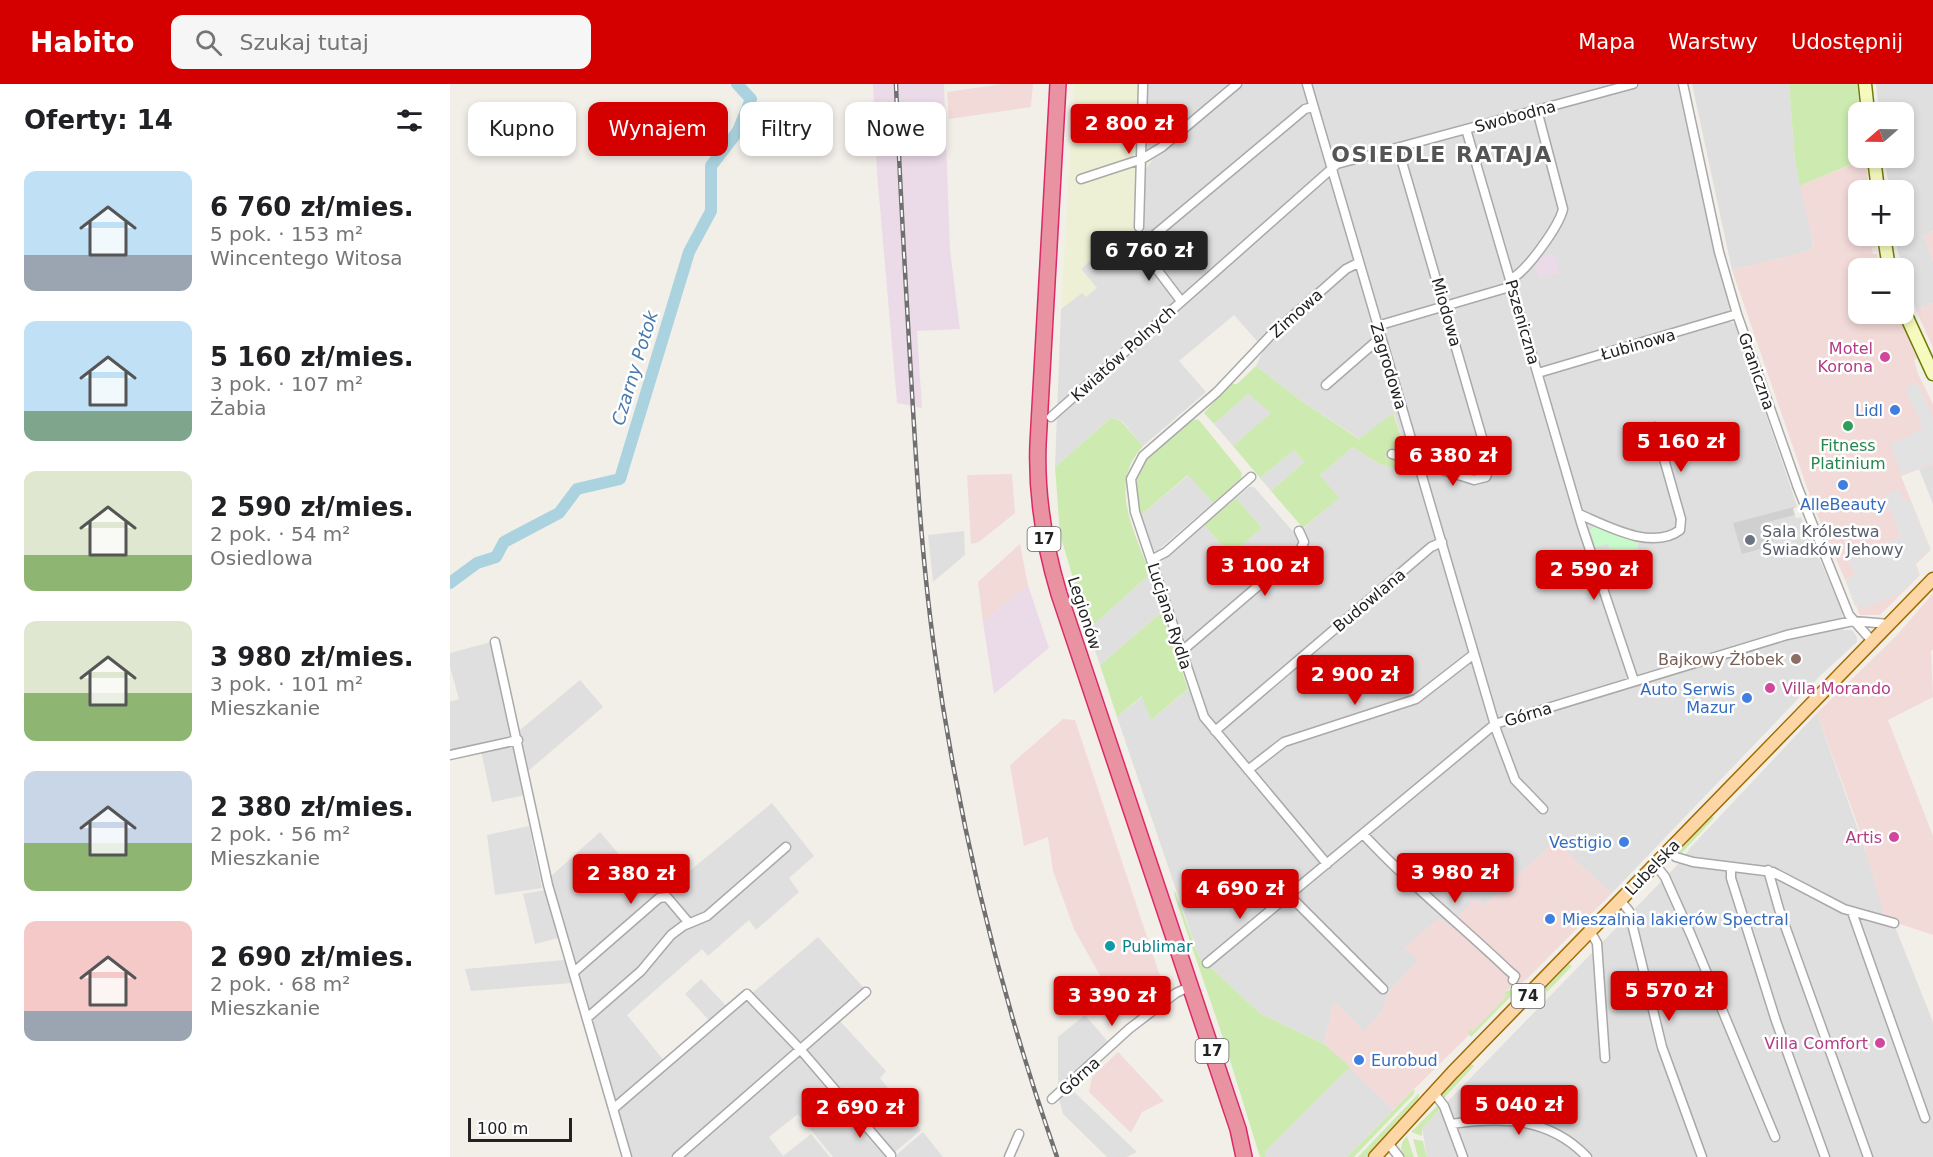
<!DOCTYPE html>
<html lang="pl">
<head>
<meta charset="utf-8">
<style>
	body { margin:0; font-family:"DejaVu Sans",sans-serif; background:#f6f6f6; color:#202124; height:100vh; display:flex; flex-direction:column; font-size:22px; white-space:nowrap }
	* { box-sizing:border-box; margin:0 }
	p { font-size:20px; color:#757577 }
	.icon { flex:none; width:33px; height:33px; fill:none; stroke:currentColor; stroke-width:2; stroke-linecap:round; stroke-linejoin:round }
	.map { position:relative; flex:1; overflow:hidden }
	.sheet { display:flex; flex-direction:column; background:#fff; width:450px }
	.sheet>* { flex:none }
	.top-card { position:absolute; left:18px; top:18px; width:570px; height:54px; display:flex; gap:12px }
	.needle { width:39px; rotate:250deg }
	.tools { position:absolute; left:1398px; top:18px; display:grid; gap:12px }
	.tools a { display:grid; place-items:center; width:66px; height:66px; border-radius:12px; background:#fff; box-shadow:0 3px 9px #0003; font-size:30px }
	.scale { position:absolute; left:18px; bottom:15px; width:104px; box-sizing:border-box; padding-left:6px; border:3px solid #222; border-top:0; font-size:16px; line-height:21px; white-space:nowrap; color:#222; -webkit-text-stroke:4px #fff; paint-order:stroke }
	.price { position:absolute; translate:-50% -51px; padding:0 14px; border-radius:6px; background:#d40000; color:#fff; font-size:20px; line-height:39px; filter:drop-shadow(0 2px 3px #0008) }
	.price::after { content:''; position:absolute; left:50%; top:36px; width:18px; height:14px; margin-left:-9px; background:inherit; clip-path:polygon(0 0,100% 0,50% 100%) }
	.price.selected { background:#222; color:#fff }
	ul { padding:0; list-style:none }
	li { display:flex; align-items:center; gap:18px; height:150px; padding:0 24px }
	li span { display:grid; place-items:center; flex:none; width:168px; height:120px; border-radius:12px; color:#555 }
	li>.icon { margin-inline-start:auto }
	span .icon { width:72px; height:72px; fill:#fffc; stroke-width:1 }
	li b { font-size:26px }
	h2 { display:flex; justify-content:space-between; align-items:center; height:72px; padding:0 24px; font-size:26px }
	.pill { padding:0 21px; border-radius:12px; background:#fff; box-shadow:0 3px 9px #0003; font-size:21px; line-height:54px }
	.pill.selected { background:#d40000; color:#fff }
	header { display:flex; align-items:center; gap:36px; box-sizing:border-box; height:84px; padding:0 30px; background:#d40000; color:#fff }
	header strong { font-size:28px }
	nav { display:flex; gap:33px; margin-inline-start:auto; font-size:21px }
	.search { width:420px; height:54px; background:#f6f6f6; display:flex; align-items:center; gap:15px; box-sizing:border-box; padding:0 21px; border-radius:12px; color:#757577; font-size:22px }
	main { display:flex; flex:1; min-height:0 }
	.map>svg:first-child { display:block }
</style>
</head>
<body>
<header>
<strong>Habito</strong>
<div class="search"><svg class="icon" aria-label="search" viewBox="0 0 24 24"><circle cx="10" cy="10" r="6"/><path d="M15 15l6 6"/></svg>Szukaj tutaj</div>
<nav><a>Mapa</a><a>Warstwy</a><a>Udostępnij</a></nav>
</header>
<main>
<section class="sheet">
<h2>Oferty: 14<svg class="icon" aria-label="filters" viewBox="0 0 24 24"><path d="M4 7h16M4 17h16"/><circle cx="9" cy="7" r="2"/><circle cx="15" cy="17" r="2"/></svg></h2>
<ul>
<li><span style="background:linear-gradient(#bfe0f5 70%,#9aa5b1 0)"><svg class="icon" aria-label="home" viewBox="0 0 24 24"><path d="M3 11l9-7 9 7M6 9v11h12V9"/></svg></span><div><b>6 760 zł/mies.</b><p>5 pok. · 153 m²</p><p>Wincentego Witosa</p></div></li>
<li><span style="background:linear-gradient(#bfe0f5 75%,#7fa58c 0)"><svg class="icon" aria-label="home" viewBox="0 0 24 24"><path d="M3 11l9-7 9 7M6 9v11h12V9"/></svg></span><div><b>5 160 zł/mies.</b><p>3 pok. · 107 m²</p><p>Żabia</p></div></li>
<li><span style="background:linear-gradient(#dfe7d0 70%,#8fb573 0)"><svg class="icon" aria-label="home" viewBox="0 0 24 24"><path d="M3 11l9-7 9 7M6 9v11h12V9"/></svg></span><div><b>2 590 zł/mies.</b><p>2 pok. · 54 m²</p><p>Osiedlowa</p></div></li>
<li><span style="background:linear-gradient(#dfe7d0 60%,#8fb573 0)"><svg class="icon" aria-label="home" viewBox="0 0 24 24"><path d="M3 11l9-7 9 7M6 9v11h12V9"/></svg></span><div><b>3 980 zł/mies.</b><p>3 pok. · 101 m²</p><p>Mieszkanie</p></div></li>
<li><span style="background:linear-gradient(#c9d6e8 60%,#8fb573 0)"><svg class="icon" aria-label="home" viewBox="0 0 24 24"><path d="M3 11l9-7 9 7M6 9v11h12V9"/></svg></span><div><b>2 380 zł/mies.</b><p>2 pok. · 56 m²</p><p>Mieszkanie</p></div></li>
<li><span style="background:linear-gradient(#f6c9c9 75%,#9aa5b1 0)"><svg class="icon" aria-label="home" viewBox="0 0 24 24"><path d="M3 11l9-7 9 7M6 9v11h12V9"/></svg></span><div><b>2 690 zł/mies.</b><p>2 pok. · 68 m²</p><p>Mieszkanie</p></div></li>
</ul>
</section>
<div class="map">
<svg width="1483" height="1073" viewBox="0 0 1483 1073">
	<rect width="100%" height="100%" fill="#f2efe9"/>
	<!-- residential -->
	<path fill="#e0dfdf" d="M697 0H1227L1266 175 1280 224 1277 228 1280 238 1285 240 1347 422 1284 439 1318 438 1345 431 1346 434 1351 433 1393 529 1391 535 1394 546H1402L1407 553V558L1371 591 1161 810 1105 758 1035 821 1025 816 999 842 955 864 969 876 940 906 931 929 914 948 884 918 874 960 811 930 749 873 667 633 693 612 701 636 747 598 709 484 711 478 754 441 780 471 812 444 786 414 799 403H804L846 451 888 414 870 391 903 363 929 380 963 388 944 330 910 355 850 316 806 282 814 265 784 231 729 277 756 308 693 362 672 337 661 334 605 383 611 225 632 208 647 204 631 185 693 126Z
		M1242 0H1339L1345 76 1363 156 1362 166 1282 186Z
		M1426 0H1483V147L1474 152 1483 177V219L1466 226 1446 161 1450 159 1449 154 1445 155 1444 152H1454V106H1439L1435 74H1454V28H1429Z
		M798 310 822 329 783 362 764 340Z
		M844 366 854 378 821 407 810 394Z
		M1483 380V420L1469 385Z
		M739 391 763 419 707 467 703 466 691 431Z
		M514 447 515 471 483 498 478 451Z
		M700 490 712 528 650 581 638 546Z
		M41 558 76 711 42 718 30 662 0 667V618L9 615 0 583V569Z
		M130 596 153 623 77 688 70 646Z
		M1367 629 1420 780 1483 938V1073H977L972 1044 1233 775 1240 764Z
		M322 719 364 772 339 794 349 808 306 846 299 836 258 872 252 865 177 931 219 983 264 942 235 910 251 895 281 927 368 853 414 904 369 942 375 948 389 936 436 987 430 994 471 1046 439 1073H383L348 1030 319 1053 333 1072 361 1050 380 1073H179L99 794 150 748 194 800 208 789 219 804Z
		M79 742 92 804 45 811 37 751Z
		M95 806 108 854 85 860 73 810Z
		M114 876 122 899 21 907 15 885Z
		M635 931 660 960 608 1008V953Z
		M900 983 943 1026 897 1073H816L815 1068Z
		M620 1004 687 1068 677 1073H657L613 1030 609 1015Z
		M473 1048 493 1073H444Z"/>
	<!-- commercial -->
	<path fill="#f2dad9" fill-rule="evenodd" d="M553 0H583L581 23 499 35 497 8Z
		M1416 74 1419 106H1408V152H1425L1426 163 1422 164 1423 170H1427L1429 184H1408V230H1450L1444 233 1446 238 1451 236 1467 275 1464 276 1468 290 1483 320V380L1451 392 1481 466 1466 480 1470 491 1430 531H1410L1363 421 1282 186 1362 166 1363 155 1350 102ZM1435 411 1454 419 1460 417 1480 465 1465 479 1406 522 1395 496 1405 491 1399 475 1422 465 1425 470 1436 465 1434 460 1451 453Z
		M1483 147V177L1474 152Z
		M1483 219V264L1466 226Z
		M562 390 565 429 529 458 521 460 517 391Z
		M570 460 578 501 533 538 528 498Z
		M1483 509V566L1481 567 1483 613 1438 636 1483 752V851L1435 835 1411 750 1367 629 1447 551Z
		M613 635 625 636 709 889 720 903 713 909 712 915 688 935 652 895 624 845 603 787 598 753 574 762 560 681Z
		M1106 757 1161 810 1075 897 1054 908 1058 912 1023 947 1019 944V951L943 1026 874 960 884 917 914 947 931 929 940 906 968 876 954 864 989 834 999 841 1025 816 1035 821Z
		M668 968 714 1017 692 1028 681 1049 639 1008 642 993Z"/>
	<!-- industrial -->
	<path fill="#ebdbe8" d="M423 0H494L500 166 510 245 467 247 472 324 447 319 427 89Z
		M1104 169 1110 189 1089 194 1085 179 1089 173Z
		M578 501 599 564 544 610 533 538Z"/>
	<!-- religious -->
	<path fill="#d0d0d0" d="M1347 422 1343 425 1345 431 1318 438 1324 461 1292 470 1283 439Z"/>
	<!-- farmland -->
	<path fill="#eef0d5" d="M624 0H697L694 61 704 74 695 86 694 156 680 166 667 150 631 185 647 204 636 213 632 209 611 225Z"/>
	<!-- grass -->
	<path fill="#cdebb0" d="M1339 0H1407L1410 28 1408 74H1420L1421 85 1417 86 1415 74 1350 102 1345 76Z
		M806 282 850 316 909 355 943 329 963 389 929 380 903 363 870 391 889 414 853 444 821 407 854 378 844 366 810 394 783 362 821 329 798 310 764 340 754 329 781 300H787Z
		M661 334 671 337 693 362C657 401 685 447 700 490L638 546 610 450 605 383Z
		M741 335 749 336 792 389 791 395 763 419 738 391 691 431C675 375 703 368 741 335Z
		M786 414 812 444 780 471 754 441Z
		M712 528 738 605 701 636 692 612 667 633 650 581Z
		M1260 731 1264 734 1230 771 1228 765Z
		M725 807 749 873 811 930 874 960 900 983 815 1068 816 1073H810L774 957 724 810Z
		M1117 879 1122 882 1097 908 1094 903Z
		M1066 904 1068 905 1021 953 1019 951V944L1023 947 1057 912 1054 908Z
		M1020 979 1024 982 993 1015 992 1008Z
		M963 1006 965 1007 963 1011 904 1073H897Z
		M969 1009 968 1016 916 1073H908Z
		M988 1021 992 1023 972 1044V1052L961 1048Z
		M957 1052 964 1073H954C950 1064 950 1059 957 1052Z
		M963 1055 973 1057 977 1073H968Z"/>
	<!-- park -->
	<path fill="#c8facc" d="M1144 442 1188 459V465L1161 472 1158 460 1146 463 1140 446Z"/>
	<!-- parking -->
	<path fill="#e2e2e2" d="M1467 299 1483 333V378L1452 391 1440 360 1473 345 1455 304Z
		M1449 405 1454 418 1460 416 1480 465 1465 479 1469 491 1449 510 1412 525 1410 520 1405 522 1395 495 1405 491 1399 475 1423 465 1425 470 1436 465 1434 460 1451 453 1434 411Z"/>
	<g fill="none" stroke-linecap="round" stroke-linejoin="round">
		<!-- river -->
		<path stroke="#aad3df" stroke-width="12" d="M0 499 27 479 46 473 54 458 109 429 127 405 170 395 239 168 261 127V82L288 47 301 15 287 0"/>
		<defs>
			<path id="street" d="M857 0 1047 648 1065 696 1093 725
				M1233 0 1269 168 1287 230 1348 404 1399 531 1422 557
				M1016 45 1132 442 1184 597
				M631 95 692 75 712 63 787 0
				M689 143 693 1
				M1061 195C1077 187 1109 142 1113 125L1087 26
				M731 217 690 163 855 25 863 23
				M927 242 1063 202
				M1088 289 1287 230
				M876 301 930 254
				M601 333 887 80 1183 0
				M942 370 1024 396 1036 393 1040 381 948 64
				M1129 430C1157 442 1202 467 1230 446L1231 435 1205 343
				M701 476 716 468 801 393
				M45 558 98 801 177 1073
				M732 567 850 466 854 458 849 447
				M765 647 981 463 992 458
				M0 671 68 656
				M798 686 834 658 966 615 1024 570
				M913 750C958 799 1010 840 1058 886L1065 892 1063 896
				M1218 766 1226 773 1243 778 1323 788 1394 825 1444 839
				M877 780 754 633 685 428 681 395 693 372 767 308 820 252 896 185 908 179
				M1205 780 1215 793 1241 851 1325 1053
				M1281 783V794L1326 937 1375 1073
				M1318 786 1329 825 1418 1073
				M840 812 933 905
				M1170 816 1179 827 1212 963 1252 1073
				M1402 828 1475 1034
				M1140 847 1147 859 1155 974
				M757 879 1045 640 1337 551 1403 537 1439 540
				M124 888 209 814 217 813 239 839
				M137 934 191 887 221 851 233 842 257 832 336 763
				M984 1009 994 1022 1013 1073
				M602 1015 679 945 726 909 741 902
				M163 1025 297 910 350 965 441 1071
				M1001 1040C1052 1033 1099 1033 1137 1073
				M938 1059 949 1073
				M227 1073 416 908
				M559 1073 569 1050"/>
			<path id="secondary" d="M1415 0 1418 28
				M1424 74 1428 106
				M1434 152 1439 184
				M1454 227 1483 290"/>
			<path id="primary" d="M925 1073 1003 988 1483 495"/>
			<path id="highway" d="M608 0 588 360C586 412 594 460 609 510L788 1045 794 1073"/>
		</defs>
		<!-- street casing -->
		<use href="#street" stroke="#a9a9a9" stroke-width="11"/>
		<!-- secondary casing -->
		<use href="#secondary" stroke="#707d05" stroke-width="15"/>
		<!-- primary casing -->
		<use href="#primary" stroke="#a06b00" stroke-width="15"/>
		<!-- highway casing -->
		<use href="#highway" stroke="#dc2a67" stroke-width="18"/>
		<!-- street -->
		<use href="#street" stroke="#fff" stroke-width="8"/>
		<!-- secondary -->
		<use href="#secondary" stroke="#f7fabf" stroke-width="12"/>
		<!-- primary -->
		<use href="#primary" stroke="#fcd6a4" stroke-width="12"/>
		<!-- highway -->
		<use href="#highway" stroke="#e892a2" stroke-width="15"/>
		<defs>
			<path id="rail" d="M446 0C449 86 454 171 459 257 465 359 470 461 484 563 508 736 549 908 607 1073"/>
		</defs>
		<!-- rail casing -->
		<use href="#rail" stroke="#707070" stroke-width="4.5"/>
		<!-- rail -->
		<use href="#rail" stroke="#fff" stroke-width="2" stroke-dasharray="7" stroke-linecap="butt"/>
	</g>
	<!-- markers -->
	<g fill="#d1479c" stroke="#fff" stroke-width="2">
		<circle cx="1435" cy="273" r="6"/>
		<circle cx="1320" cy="604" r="6"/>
		<circle cx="1444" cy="753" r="6"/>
		<circle cx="1430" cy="959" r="6"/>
	</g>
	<g fill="#3f7fe0" stroke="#fff" stroke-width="2">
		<circle cx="1445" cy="326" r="6"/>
		<circle cx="1393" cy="401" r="6"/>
		<circle cx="1297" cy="614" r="6"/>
		<circle cx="1174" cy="758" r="6"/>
		<circle cx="1100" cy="835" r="6"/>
		<circle cx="909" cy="976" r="6"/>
	</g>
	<circle fill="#2e9e5b" stroke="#fff" stroke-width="2" cx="1398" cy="342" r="6"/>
	<circle fill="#6b7280" stroke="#fff" stroke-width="2" cx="1300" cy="456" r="6"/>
	<circle fill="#8d6e63" stroke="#fff" stroke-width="2" cx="1346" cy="575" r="6"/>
	<circle fill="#0f9aa8" stroke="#fff" stroke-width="2" cx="660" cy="862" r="6"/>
	<g text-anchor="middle" stroke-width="5" stroke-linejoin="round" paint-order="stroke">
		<!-- shield labels -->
		<g fill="#fff" stroke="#646464" stroke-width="1.5">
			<rect x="577.5" y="443" width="33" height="24" rx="4.5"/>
			<rect x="1061.5" y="900" width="33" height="24" rx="4.5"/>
			<rect x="745.5" y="955" width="33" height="24" rx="4.5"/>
		</g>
		<g font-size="15" font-weight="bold" fill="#222">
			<text x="594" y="460">17</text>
			<text x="1078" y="917">74</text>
			<text x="762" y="972">17</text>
		</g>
		<!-- street labels -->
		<g font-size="16" fill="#222" stroke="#fff">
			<text transform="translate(1065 32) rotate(-15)" y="6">Swobodna</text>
			<text transform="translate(997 228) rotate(74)" y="6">Miodowa</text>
			<text transform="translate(846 229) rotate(-42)" y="6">Zimowa</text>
			<text transform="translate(1073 238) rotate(74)" y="6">Pszeniczna</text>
			<text transform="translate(1188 260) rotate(-16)" y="6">Łubinowa</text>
			<text transform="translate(673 269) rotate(-42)" y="6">Kwiatów Polnych</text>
			<text transform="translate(939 282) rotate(73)" y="6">Zagrodowa</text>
			<text transform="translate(1307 287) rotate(71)" y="6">Graniczna</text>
			<text transform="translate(919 516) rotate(-40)" y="6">Budowlana</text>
			<text transform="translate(635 529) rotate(72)" y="6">Legionów</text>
			<text transform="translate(720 532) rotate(72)" y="6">Lucjana Rydla</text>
			<text transform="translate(1078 630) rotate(-17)" y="6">Górna</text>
			<text transform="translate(1202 783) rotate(-46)" y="6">Lubelska</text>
			<text transform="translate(629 992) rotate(-42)" y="6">Górna</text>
		</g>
		<!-- hotel labels -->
		<g font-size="16" fill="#b23c85" stroke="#fff" text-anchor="end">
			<text x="1423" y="270">Motel<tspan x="1423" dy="18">Korona</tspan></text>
			<text x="1332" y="610" text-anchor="start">Villa Morando</text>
			<text x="1432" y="759">Artis</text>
			<text x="1418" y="965">Villa Comfort</text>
		</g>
		<!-- shop labels -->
		<g font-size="16" fill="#366cbe" stroke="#fff" text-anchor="end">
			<text x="1433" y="332">Lidl</text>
			<text x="1393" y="426" text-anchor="middle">AlleBeauty</text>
			<text x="1285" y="611">Auto Serwis<tspan x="1285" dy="18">Mazur</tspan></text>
			<text x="1162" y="764">Vestigio</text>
			<text x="1112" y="841" text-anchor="start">Mieszalnia lakierów Spectral</text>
			<text x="921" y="982" text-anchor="start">Eurobud</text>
		</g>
		<!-- leisure labels -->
		<g font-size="16" fill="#27864d" stroke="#fff">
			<text x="1398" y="367">Fitness<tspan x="1398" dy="18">Platinium</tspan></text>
		</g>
		<!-- worship labels -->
		<g font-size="16" fill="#5b616d" stroke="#fff" text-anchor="start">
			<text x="1312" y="453">Sala Królestwa<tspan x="1312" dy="18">Świadków Jehowy</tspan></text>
		</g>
		<!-- education labels -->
		<g font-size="16" fill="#785e54" stroke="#fff" text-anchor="end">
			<text x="1334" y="581">Bajkowy Żłobek</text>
		</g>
		<!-- culture labels -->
		<g font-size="16" fill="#0d838f" stroke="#fff" text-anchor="start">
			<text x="672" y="868">Publimar</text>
		</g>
		<!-- water labels -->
		<g font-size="18" font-style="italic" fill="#4a7aab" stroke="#fff">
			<text transform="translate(185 284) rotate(-73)" y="6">Czarny Potok</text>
		</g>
		<!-- district labels -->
		<g font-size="22" font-weight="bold" letter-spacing="1.5" fill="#555" stroke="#fff">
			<text x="992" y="78">OSIEDLE RATAJA</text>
		</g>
	</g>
</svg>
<div class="tools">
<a><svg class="needle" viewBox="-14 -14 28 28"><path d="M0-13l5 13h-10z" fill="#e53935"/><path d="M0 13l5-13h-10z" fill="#757577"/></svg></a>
<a>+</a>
<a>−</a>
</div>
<div class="scale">100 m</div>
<b class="price" style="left:679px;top:71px">2 800 zł</b>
<b class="price selected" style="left:699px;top:198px">6 760 zł</b>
<b class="price" style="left:1231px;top:389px">5 160 zł</b>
<b class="price" style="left:1003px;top:403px">6 380 zł</b>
<b class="price" style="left:815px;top:513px">3 100 zł</b>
<b class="price" style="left:1144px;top:517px">2 590 zł</b>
<b class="price" style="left:905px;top:622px">2 900 zł</b>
<b class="price" style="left:1005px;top:820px">3 980 zł</b>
<b class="price" style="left:181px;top:821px">2 380 zł</b>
<b class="price" style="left:790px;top:836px">4 690 zł</b>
<b class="price" style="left:1219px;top:938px">5 570 zł</b>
<b class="price" style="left:662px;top:943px">3 390 zł</b>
<b class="price" style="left:1069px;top:1052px">5 040 zł</b>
<b class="price" style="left:410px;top:1055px">2 690 zł</b>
<div class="top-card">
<a class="pill">Kupno</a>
<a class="pill selected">Wynajem</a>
<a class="pill">Filtry</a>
<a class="pill">Nowe</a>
</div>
</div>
</main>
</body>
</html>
